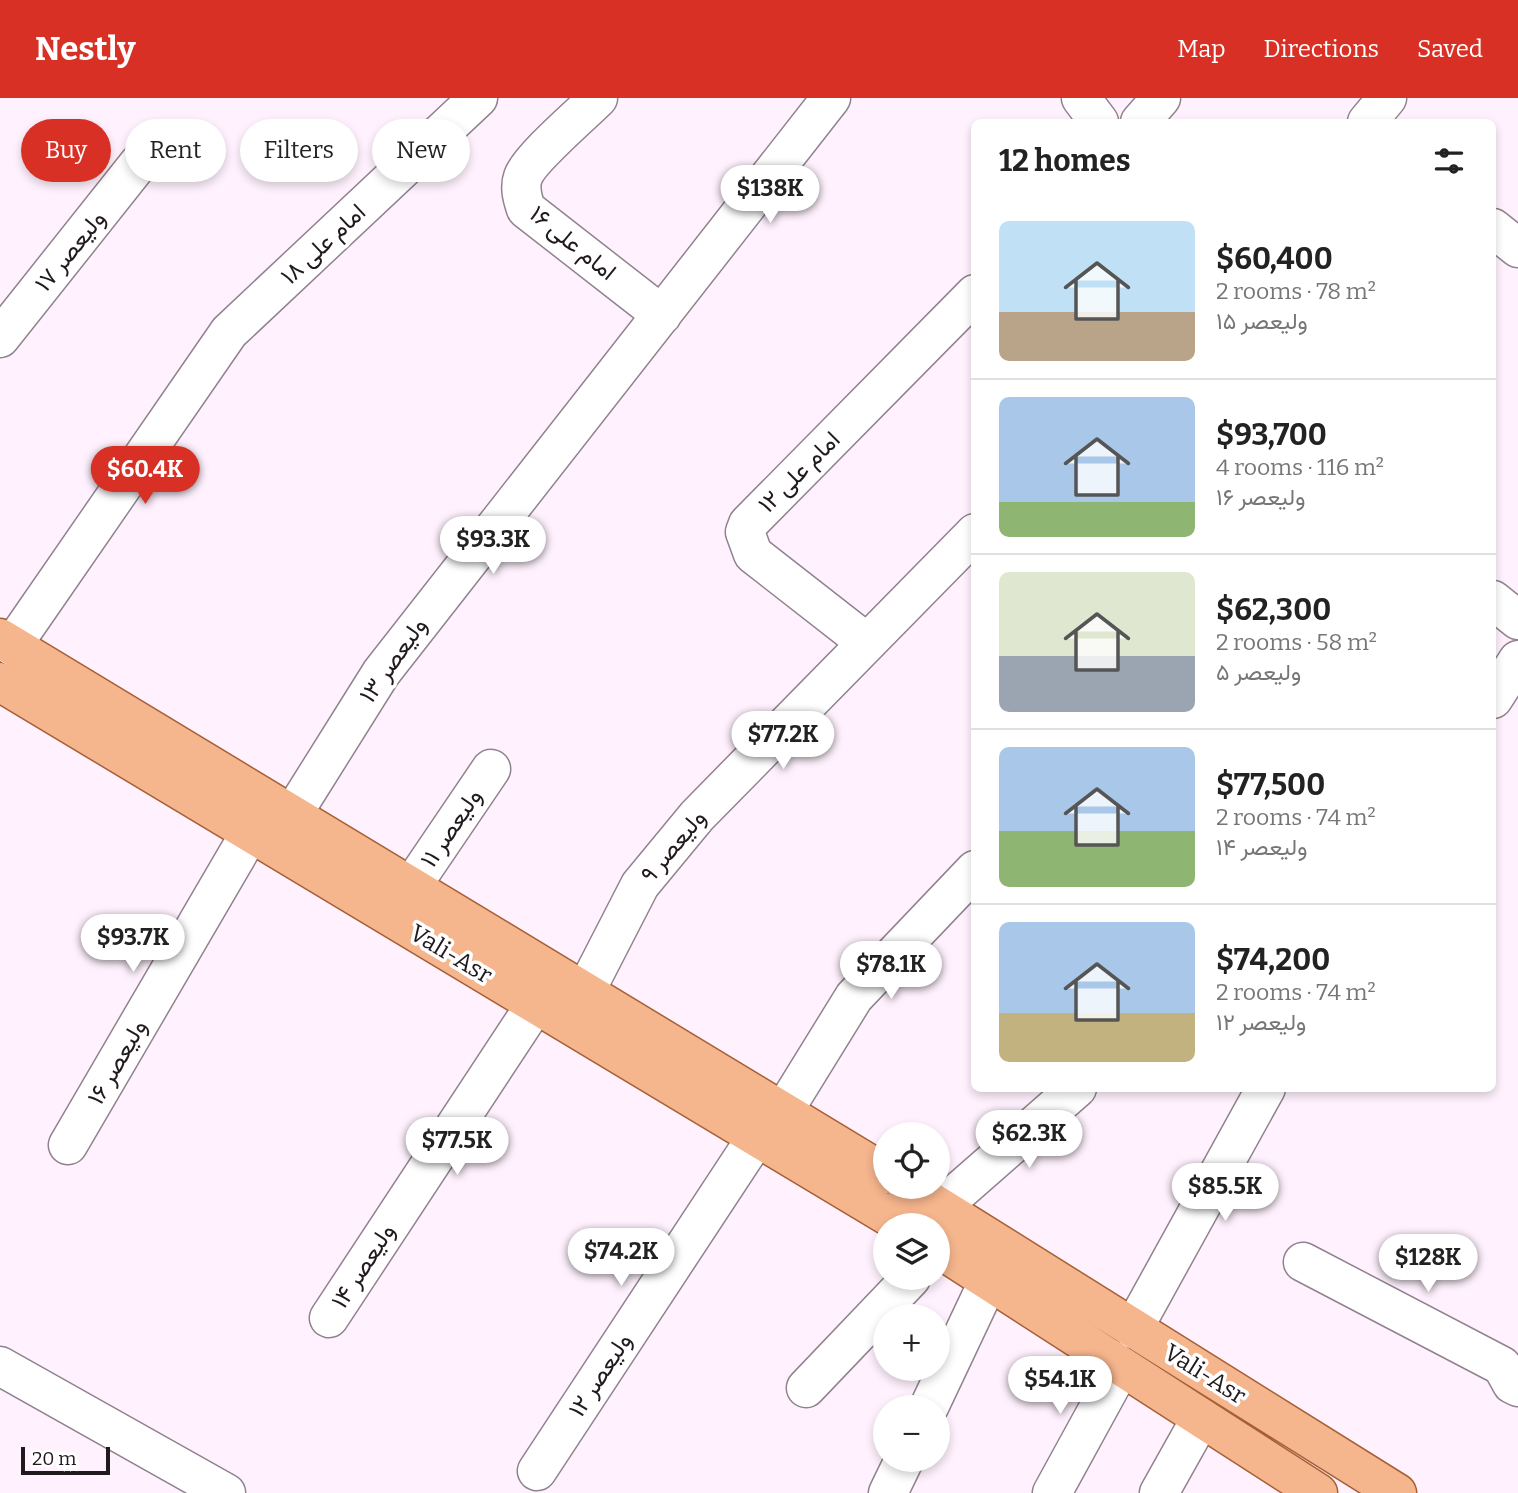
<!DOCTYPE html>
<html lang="en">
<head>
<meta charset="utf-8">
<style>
	body { margin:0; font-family:Bitter,Vazirmatn,serif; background:#f6f6f6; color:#222; height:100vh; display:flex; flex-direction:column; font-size:26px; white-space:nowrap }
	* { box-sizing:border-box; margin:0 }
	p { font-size:23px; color:#767676 }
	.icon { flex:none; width:38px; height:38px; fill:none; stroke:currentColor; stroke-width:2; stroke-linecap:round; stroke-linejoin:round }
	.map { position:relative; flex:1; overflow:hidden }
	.drawer { position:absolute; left:971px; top:21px; width:525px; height:973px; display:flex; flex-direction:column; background:#fff; border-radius:10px; box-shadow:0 4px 10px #0003 }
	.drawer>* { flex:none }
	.guide { position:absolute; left:21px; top:21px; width:665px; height:63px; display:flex; gap:14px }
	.fabs { position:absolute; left:873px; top:1024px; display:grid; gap:14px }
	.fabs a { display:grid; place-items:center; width:77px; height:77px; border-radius:50%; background:#fff; box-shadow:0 4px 10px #0003; font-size:35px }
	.scale { position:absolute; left:21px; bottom:18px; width:89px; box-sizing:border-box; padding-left:7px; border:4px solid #201a1f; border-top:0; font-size:19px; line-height:24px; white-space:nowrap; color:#201a1f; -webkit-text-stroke:5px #fff; paint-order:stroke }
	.price { position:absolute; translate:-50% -60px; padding:0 16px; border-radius:24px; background:#fff; color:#222; font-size:23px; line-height:46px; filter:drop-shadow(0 2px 4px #0008) }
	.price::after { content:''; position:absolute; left:50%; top:42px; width:21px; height:16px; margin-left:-10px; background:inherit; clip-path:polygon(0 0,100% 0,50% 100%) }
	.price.on { background:#d93025; color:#fff }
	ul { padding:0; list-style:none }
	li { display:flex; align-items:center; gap:21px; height:175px; padding:0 28px }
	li+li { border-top:2px solid #e0e0e0 }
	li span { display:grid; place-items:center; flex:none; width:196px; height:140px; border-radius:10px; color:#555 }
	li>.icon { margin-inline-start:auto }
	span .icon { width:84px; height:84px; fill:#fffc; stroke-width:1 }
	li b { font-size:30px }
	h2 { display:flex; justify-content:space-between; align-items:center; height:84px; padding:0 28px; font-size:30px }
	.pill { padding:0 24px; border-radius:32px; background:#fff; box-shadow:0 4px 10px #0003; font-size:24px; line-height:63px }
	.pill.on { background:#d93025; color:#fff }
	header { display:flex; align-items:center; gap:42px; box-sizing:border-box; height:98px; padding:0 35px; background:#d93025; color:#fff }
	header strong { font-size:33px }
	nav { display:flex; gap:38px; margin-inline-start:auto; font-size:24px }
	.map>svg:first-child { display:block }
</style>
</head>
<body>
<header>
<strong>Nestly</strong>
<nav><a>Map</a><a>Directions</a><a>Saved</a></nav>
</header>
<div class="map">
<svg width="1518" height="1395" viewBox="0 0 1518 1395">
	<rect width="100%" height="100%" fill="#fff2fe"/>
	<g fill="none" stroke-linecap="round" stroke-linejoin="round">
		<defs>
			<path id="minor" d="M598 0C582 16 529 61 523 79 519 90 523 102 526 111L662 217
				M1081 0 1099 24
				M1140 24 1161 0
				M1367 24 1387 0
				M1493 130 1518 150
				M0 240 139 65
				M1493 502 1518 522
				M867 545 753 456 745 434 748 426 975 196
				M12 548 229 234 478 0
				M1493 601 1518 562
				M292 717 381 575 831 0
				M411 789 491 671
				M585 894 640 787 697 718 975 435
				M783 1014 854 899 975 772
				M68 1047 250 735
				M941 1109 1077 990
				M1303 1164 1502 1268 1512 1286 1518 1289
				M329 1220 535 907
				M1133 1231 1266 990
				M0 1268 226 1395
				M806 1290 911 1180
				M929 1309 988 1184
				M537 1373 756 1040
				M888 1395 904 1362
				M1052 1395 1121 1269
				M1159 1395 1201 1320"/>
			<path id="major" d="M0 540 886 1076
				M0 584 903 1127
				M906 1088 1397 1395
				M938 1150 1318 1395"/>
		</defs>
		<!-- minor casing -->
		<use href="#minor" stroke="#90828f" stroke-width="41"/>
		<!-- major casing -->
		<use href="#major" stroke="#a75f35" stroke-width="41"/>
		<!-- minor -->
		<use href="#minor" stroke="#fff" stroke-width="38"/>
		<!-- major -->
		<use href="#major" stroke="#f5b58d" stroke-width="38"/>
	</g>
	<g text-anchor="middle" stroke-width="7" stroke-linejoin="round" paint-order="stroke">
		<!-- street labels -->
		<g font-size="24" fill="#201a1f" stroke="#fff">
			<text transform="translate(573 145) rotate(39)" y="8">امام علی ۱۶</text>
			<text transform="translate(323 146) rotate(-43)" y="8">امام علی ۱۸</text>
			<text transform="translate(70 153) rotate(-51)" y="8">ولیعصر ۱۷</text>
			<text transform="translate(799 374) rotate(-45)" y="8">امام علی ۱۲</text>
			<text transform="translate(393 562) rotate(-55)" y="8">ولیعصر ۱۳</text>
			<text transform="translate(451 730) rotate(-56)" y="8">ولیعصر ۱۱</text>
			<text transform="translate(673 748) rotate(-50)" y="8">ولیعصر ۹</text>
			<text transform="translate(451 856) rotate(31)" y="8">Vali-Asr</text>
			<text transform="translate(117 964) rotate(-60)" y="8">ولیعصر ۱۶</text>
			<text transform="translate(363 1168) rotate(-57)" y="8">ولیعصر ۱۴</text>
			<text transform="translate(1205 1276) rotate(32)" y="8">Vali-Asr</text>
			<text transform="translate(600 1277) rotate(-57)" y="8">ولیعصر ۱۲</text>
		</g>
	</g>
</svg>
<div class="fabs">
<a><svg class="icon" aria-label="locate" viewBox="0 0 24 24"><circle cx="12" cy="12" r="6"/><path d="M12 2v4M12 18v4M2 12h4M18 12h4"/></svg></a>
<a><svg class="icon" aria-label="layers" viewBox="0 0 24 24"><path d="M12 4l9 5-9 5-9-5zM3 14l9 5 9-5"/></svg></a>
<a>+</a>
<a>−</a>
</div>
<div class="scale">20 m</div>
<b class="price" style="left:770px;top:127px">$138K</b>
<b class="price on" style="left:145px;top:408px">$60.4K</b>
<b class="price" style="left:493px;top:478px">$93.3K</b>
<b class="price" style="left:783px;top:673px">$77.2K</b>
<b class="price" style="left:133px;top:876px">$93.7K</b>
<b class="price" style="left:891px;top:903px">$78.1K</b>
<b class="price" style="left:1029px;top:1072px">$62.3K</b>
<b class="price" style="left:457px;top:1079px">$77.5K</b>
<b class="price" style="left:1225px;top:1125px">$85.5K</b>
<b class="price" style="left:621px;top:1190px">$74.2K</b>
<b class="price" style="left:1428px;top:1196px">$128K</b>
<b class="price" style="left:1060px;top:1318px">$54.1K</b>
<div class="guide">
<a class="pill on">Buy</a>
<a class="pill">Rent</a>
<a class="pill">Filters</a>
<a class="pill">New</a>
</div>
<section class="drawer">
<h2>12 homes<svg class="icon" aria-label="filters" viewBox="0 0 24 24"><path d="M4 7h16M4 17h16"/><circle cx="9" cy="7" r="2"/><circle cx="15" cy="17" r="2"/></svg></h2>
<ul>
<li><span style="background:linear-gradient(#bfe0f5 65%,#b9a48a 0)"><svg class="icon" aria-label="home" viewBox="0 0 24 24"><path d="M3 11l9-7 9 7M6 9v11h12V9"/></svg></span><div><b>$60,400</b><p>2 rooms · 78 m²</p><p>ولیعصر ۱۵</p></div></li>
<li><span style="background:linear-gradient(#a9c7e8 75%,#8fb573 0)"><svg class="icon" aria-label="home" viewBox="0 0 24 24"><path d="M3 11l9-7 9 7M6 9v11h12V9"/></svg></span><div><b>$93,700</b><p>4 rooms · 116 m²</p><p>ولیعصر ۱۶</p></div></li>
<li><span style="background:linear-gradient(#dfe7d0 60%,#9aa5b1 0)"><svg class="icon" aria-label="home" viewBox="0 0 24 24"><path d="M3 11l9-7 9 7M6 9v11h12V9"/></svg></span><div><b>$62,300</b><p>2 rooms · 58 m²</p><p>ولیعصر ۵</p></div></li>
<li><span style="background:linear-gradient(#a9c7e8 60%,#8fb573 0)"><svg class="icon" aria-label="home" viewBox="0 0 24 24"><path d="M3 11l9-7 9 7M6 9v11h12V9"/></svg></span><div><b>$77,500</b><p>2 rooms · 74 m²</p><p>ولیعصر ۱۴</p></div></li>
<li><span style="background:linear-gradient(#a9c7e8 65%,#c2b280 0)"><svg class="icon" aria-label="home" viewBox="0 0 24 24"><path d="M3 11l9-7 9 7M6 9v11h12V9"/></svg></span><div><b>$74,200</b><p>2 rooms · 74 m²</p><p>ولیعصر ۱۲</p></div></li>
</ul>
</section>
</div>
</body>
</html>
